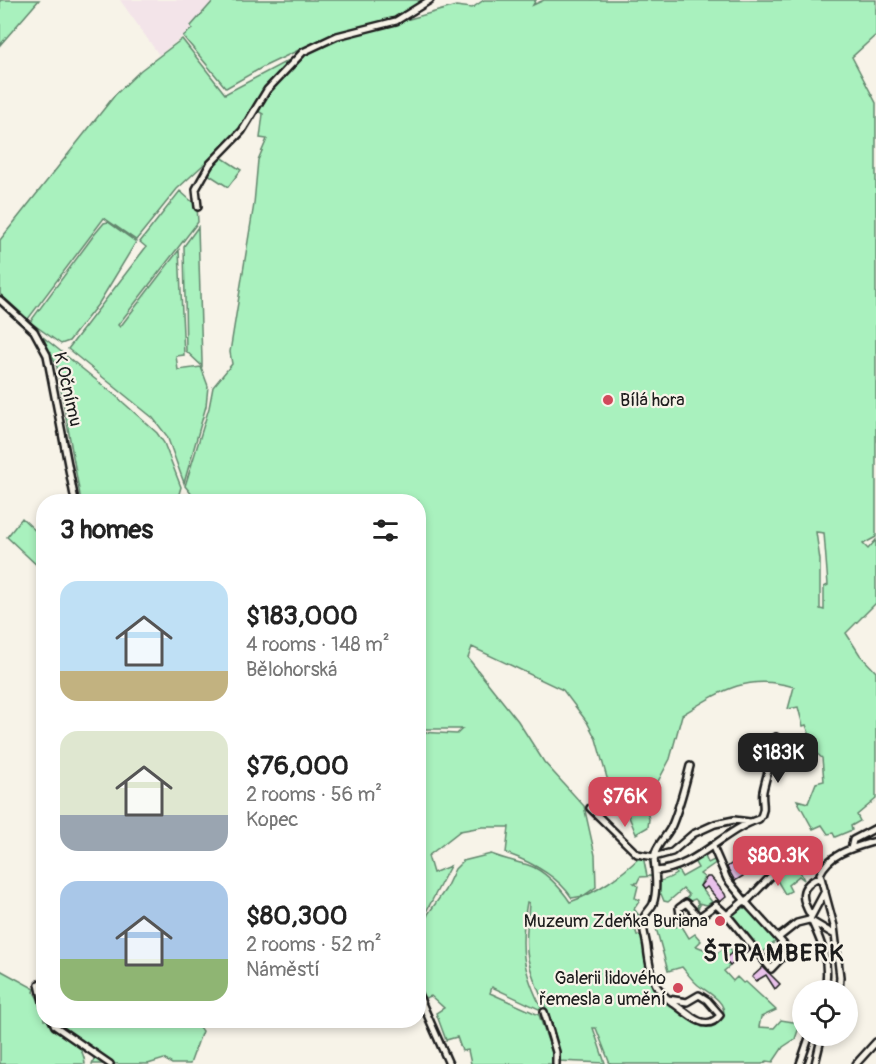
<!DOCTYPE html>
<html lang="en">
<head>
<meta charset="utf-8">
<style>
	body { margin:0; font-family:Pangolin,sans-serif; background:#f6f6f6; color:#222; height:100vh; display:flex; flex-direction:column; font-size:22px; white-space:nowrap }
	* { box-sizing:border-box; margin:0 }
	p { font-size:20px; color:#767676 }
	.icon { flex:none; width:33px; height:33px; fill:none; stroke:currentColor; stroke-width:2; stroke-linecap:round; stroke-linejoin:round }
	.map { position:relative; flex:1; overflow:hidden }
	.panel { position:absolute; left:36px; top:494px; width:390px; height:534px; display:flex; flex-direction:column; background:#fff; border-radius:24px; box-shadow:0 3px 9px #0003 }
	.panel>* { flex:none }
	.tools { position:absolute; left:792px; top:980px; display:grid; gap:12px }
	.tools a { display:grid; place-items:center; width:66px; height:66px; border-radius:50%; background:#fff; box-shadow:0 3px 9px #0003; font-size:30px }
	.price { position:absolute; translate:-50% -51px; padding:0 14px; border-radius:12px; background:#d1495b; color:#fff; font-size:20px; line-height:39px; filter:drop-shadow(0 2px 3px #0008) }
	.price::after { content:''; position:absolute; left:50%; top:36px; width:18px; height:14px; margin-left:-9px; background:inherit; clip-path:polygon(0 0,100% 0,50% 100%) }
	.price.current { background:#222; color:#fff }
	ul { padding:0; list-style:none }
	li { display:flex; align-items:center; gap:18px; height:150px; padding:0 24px }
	li span { display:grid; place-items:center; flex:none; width:168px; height:120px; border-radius:18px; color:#555 }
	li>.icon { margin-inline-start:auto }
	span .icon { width:72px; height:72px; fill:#fffc; stroke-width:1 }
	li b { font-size:26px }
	h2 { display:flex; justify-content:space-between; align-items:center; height:72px; padding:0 24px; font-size:26px }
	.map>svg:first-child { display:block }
</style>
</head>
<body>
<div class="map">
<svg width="876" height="1064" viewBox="0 0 876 1064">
	<rect width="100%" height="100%" fill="#f7f3e8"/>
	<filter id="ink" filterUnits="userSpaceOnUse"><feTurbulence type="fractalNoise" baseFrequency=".0167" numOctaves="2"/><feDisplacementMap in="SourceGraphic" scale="12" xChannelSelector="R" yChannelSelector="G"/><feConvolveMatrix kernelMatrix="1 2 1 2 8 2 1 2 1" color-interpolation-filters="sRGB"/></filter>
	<g filter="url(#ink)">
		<!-- built -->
		<path fill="#f3e4e9" d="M120 0H214L191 26 192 29 159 55Z"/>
		<!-- green -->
		<path fill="#a9f1be" stroke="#62866d" stroke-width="1.5" fill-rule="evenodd" d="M0 0H39L0 45Z
			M214 0H427L397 19 344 31 322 39 263 67 226 88 183 36 192 29 191 26Z
			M484 0H536L533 5 544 0H876V35L852 57 876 103V537L863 544 868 549 876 540V603L846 633 860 655 876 672V799L857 815 860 821 851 826 852 830 835 837 833 833 828 834 822 825 813 829 797 800 808 803 816 783 824 781 822 758 815 752 801 757 800 748 812 741 806 725 803 726 798 707 788 709 794 687C747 673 721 691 682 715L670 759 656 785 646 796 648 805 646 808 649 819 648 827 636 834 623 802 607 778 596 739 587 722 563 690 472 647 468 658 518 721 544 762 584 806 595 855 596 887 583 896 572 898C557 875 531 862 506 853L509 827H482L460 831 428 856 433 873 450 866 426 912 419 911V732L457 734 462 729H419L418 501H221V498L197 501 185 486 209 408 213 387 232 364 230 352 254 204 258 160 267 139 260 138 263 114 256 110 267 93 293 65 309 53 348 36 456 6 472 8ZM816 532 824 533 828 585 824 587V610L820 609V560Z
			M182 39 225 94 289 60 290 62 258 99 239 132 177 189 136 240 104 218 28 319 0 294V240L115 95 141 70Z
			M221 157 241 170 228 187 208 174Z
			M180 191 197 206 198 222 118 325 120 327 179 250 184 355 176 356 178 370 201 367 208 386 206 406 184 483 167 436 153 418 68 349 146 247 140 242Z
			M108 222 136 242 99 303 69 341 61 344 30 322 94 235 104 223Z
			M198 227 202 361V366L186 351 184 246Z
			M43 337 116 396 157 433 164 443 181 487 177 501H81L57 367Z
			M22 518 43 538V571L7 537Z
			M491 854C503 859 515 861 528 865 544 870 561 888 570 902 596 893 622 875 641 856H643L647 876H653L648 855 654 857 655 876 640 877 637 883H634L638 886 635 898 640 900 634 909 641 918 633 922 637 935 644 936 648 975 655 990 702 1027 718 1023C735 1006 710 994 698 985 692 980 687 973 682 967L668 971 656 928 672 922 676 927 680 923 689 938 695 934 701 941 696 946 706 950 712 957 728 945 733 952 724 959 730 966 724 971 733 981 737 977 743 983 746 982 776 1010 761 1017 759 1027 774 1028 781 1020 793 1022 802 1019 795 1039 783 1047 773 1062 767 1061 762 1064H610L596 1028H593L605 1063 558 1061C560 1026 537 996 529 963 524 944 528 922 529 903L527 902C519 948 522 970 543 1011L492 987 490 993 539 1015 554 1058 553 1064H471L468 1050 462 1051 457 1037 446 1040 436 1013 444 1008 431 996 425 998 419 989 418 940 428 914 445 890 455 869 463 861Z
			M704 854 708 863 716 859 717 862 700 874 704 877 700 886 712 902 707 905 698 903 700 905 697 910 698 902 695 899 687 902 685 900 689 895 683 889 668 902 664 901 661 894 656 895V881C664 881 670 878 676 874L673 868 676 867 682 877 698 868 693 859Z
			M794 857 802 860 799 869 804 880 799 876 788 885 791 891 785 894 775 877Z
			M743 908 748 909 776 941 762 953 732 916 737 909Z
			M0 970 35 989 34 992 43 1008 44 1020H50C64 1032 84 1044 85 1064H0Z
			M54 1020H194L202 1031 190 1064H172L164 1059 148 1064H92L95 1056Z"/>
		<!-- building -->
		<path fill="#eac2eb" stroke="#1c1c1c" stroke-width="1.5" d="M737 860 740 864 746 860 749 866 746 869 748 873 735 881 727 867Z
			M707 877H711L725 894 726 897 720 902 707 887 703 890 700 886Z
			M744 944 749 950 730 966 724 959Z
			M763 967 780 984 775 989 766 975 756 981 752 977Z"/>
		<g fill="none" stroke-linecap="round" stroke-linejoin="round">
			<defs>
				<path id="street" d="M198 207 196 189 210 164 242 131 267 90 303 52 337 36 396 21 430 0
					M0 300 34 331 47 355 75 501
					M690 766C685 785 680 806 672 825 667 837 656 844 654 857L672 852 693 834 715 824 734 820 750 822
					M590 808 637 854 654 857C655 872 658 890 653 904 651 909 644 914 643 920 642 927 646 939 647 947 652 991 658 992 692 1017 702 1024 712 1026 720 1015L707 1000 699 995 687 1002 668 999
					M713 847 727 879 750 907 789 950 771 969 727 915 745 900H748L797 849
					M851 849 853 840 876 828
					M655 871C695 869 722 831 759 819 767 809 761 802 763 791 767 773 773 756 776 737
					M811 916C801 899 798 886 820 877
					M810 919 825 891
					M681 922 679 908 686 903 699 917 716 905 727 915
					M812 922C823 945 830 964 825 990
					M813 922 835 935
					M778 938 797 923 809 920
					M44 981 39 984 44 1006
					M839 990 840 977 834 926 820 874C829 853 856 847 876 841
					M418 994 449 1064
					M544 1012 556 1052V1064
					M52 1020 55 1026 110 1064
					M800 1064 810 1035
					M815 1064 822 1035
					M856 1064 876 1042"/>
			</defs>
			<!-- street casing -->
			<use href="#street" stroke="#1c1c1c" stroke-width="10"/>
			<!-- street -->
			<use href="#street" stroke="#f7f3e8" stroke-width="5"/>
		</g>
	</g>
	<!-- markers -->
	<g fill="#d1495b" stroke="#f7f3e8" stroke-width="2">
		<circle cx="608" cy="400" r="6"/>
		<circle cx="720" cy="921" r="6"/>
		<circle cx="678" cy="988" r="6"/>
	</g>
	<g text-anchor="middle" stroke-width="4.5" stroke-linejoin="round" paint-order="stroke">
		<!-- street labels -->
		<g font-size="18" fill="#1c1c1c" stroke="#f7f3e8">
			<text transform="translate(68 389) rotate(77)" y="6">K Očnímu</text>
		</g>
		<!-- poi labels -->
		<g font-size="18" fill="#1c1c1c" stroke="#f7f3e8" text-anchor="end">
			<text x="620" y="406" text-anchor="start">Bílá hora</text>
			<text x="708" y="927">Muzeum Zdeňka Buriana</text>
			<text x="666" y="984">Galerii lidového<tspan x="666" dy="21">řemesla a umění</tspan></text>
		</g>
		<!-- district labels -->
		<g font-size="24" font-weight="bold" letter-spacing="1.5" fill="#1c1c1c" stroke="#f7f3e8">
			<text x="774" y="961">ŠTRAMBERK</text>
		</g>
	</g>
</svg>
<div class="tools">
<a><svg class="icon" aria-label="locate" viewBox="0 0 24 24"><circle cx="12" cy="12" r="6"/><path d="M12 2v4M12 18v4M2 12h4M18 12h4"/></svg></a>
</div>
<b class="price current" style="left:778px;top:784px">$183K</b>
<b class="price" style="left:625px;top:828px">$76K</b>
<b class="price" style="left:778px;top:887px">$80.3K</b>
<section class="panel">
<h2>3 homes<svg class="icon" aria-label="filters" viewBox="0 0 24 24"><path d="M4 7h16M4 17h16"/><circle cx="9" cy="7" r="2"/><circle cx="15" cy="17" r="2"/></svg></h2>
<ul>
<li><span style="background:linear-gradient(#bfe0f5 75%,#c2b280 0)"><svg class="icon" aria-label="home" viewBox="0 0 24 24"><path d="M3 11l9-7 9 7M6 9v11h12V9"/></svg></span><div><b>$183,000</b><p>4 rooms · 148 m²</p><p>Bělohorská</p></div></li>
<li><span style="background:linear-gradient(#dfe7d0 70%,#9aa5b1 0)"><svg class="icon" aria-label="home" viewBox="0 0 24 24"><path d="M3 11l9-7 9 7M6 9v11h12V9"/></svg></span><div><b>$76,000</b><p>2 rooms · 56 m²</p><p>Kopec</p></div></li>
<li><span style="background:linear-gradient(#a9c7e8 65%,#8fb573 0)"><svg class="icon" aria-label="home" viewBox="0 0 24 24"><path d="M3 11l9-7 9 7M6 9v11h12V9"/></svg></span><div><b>$80,300</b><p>2 rooms · 52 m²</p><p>Náměstí</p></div></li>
</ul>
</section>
</div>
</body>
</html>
